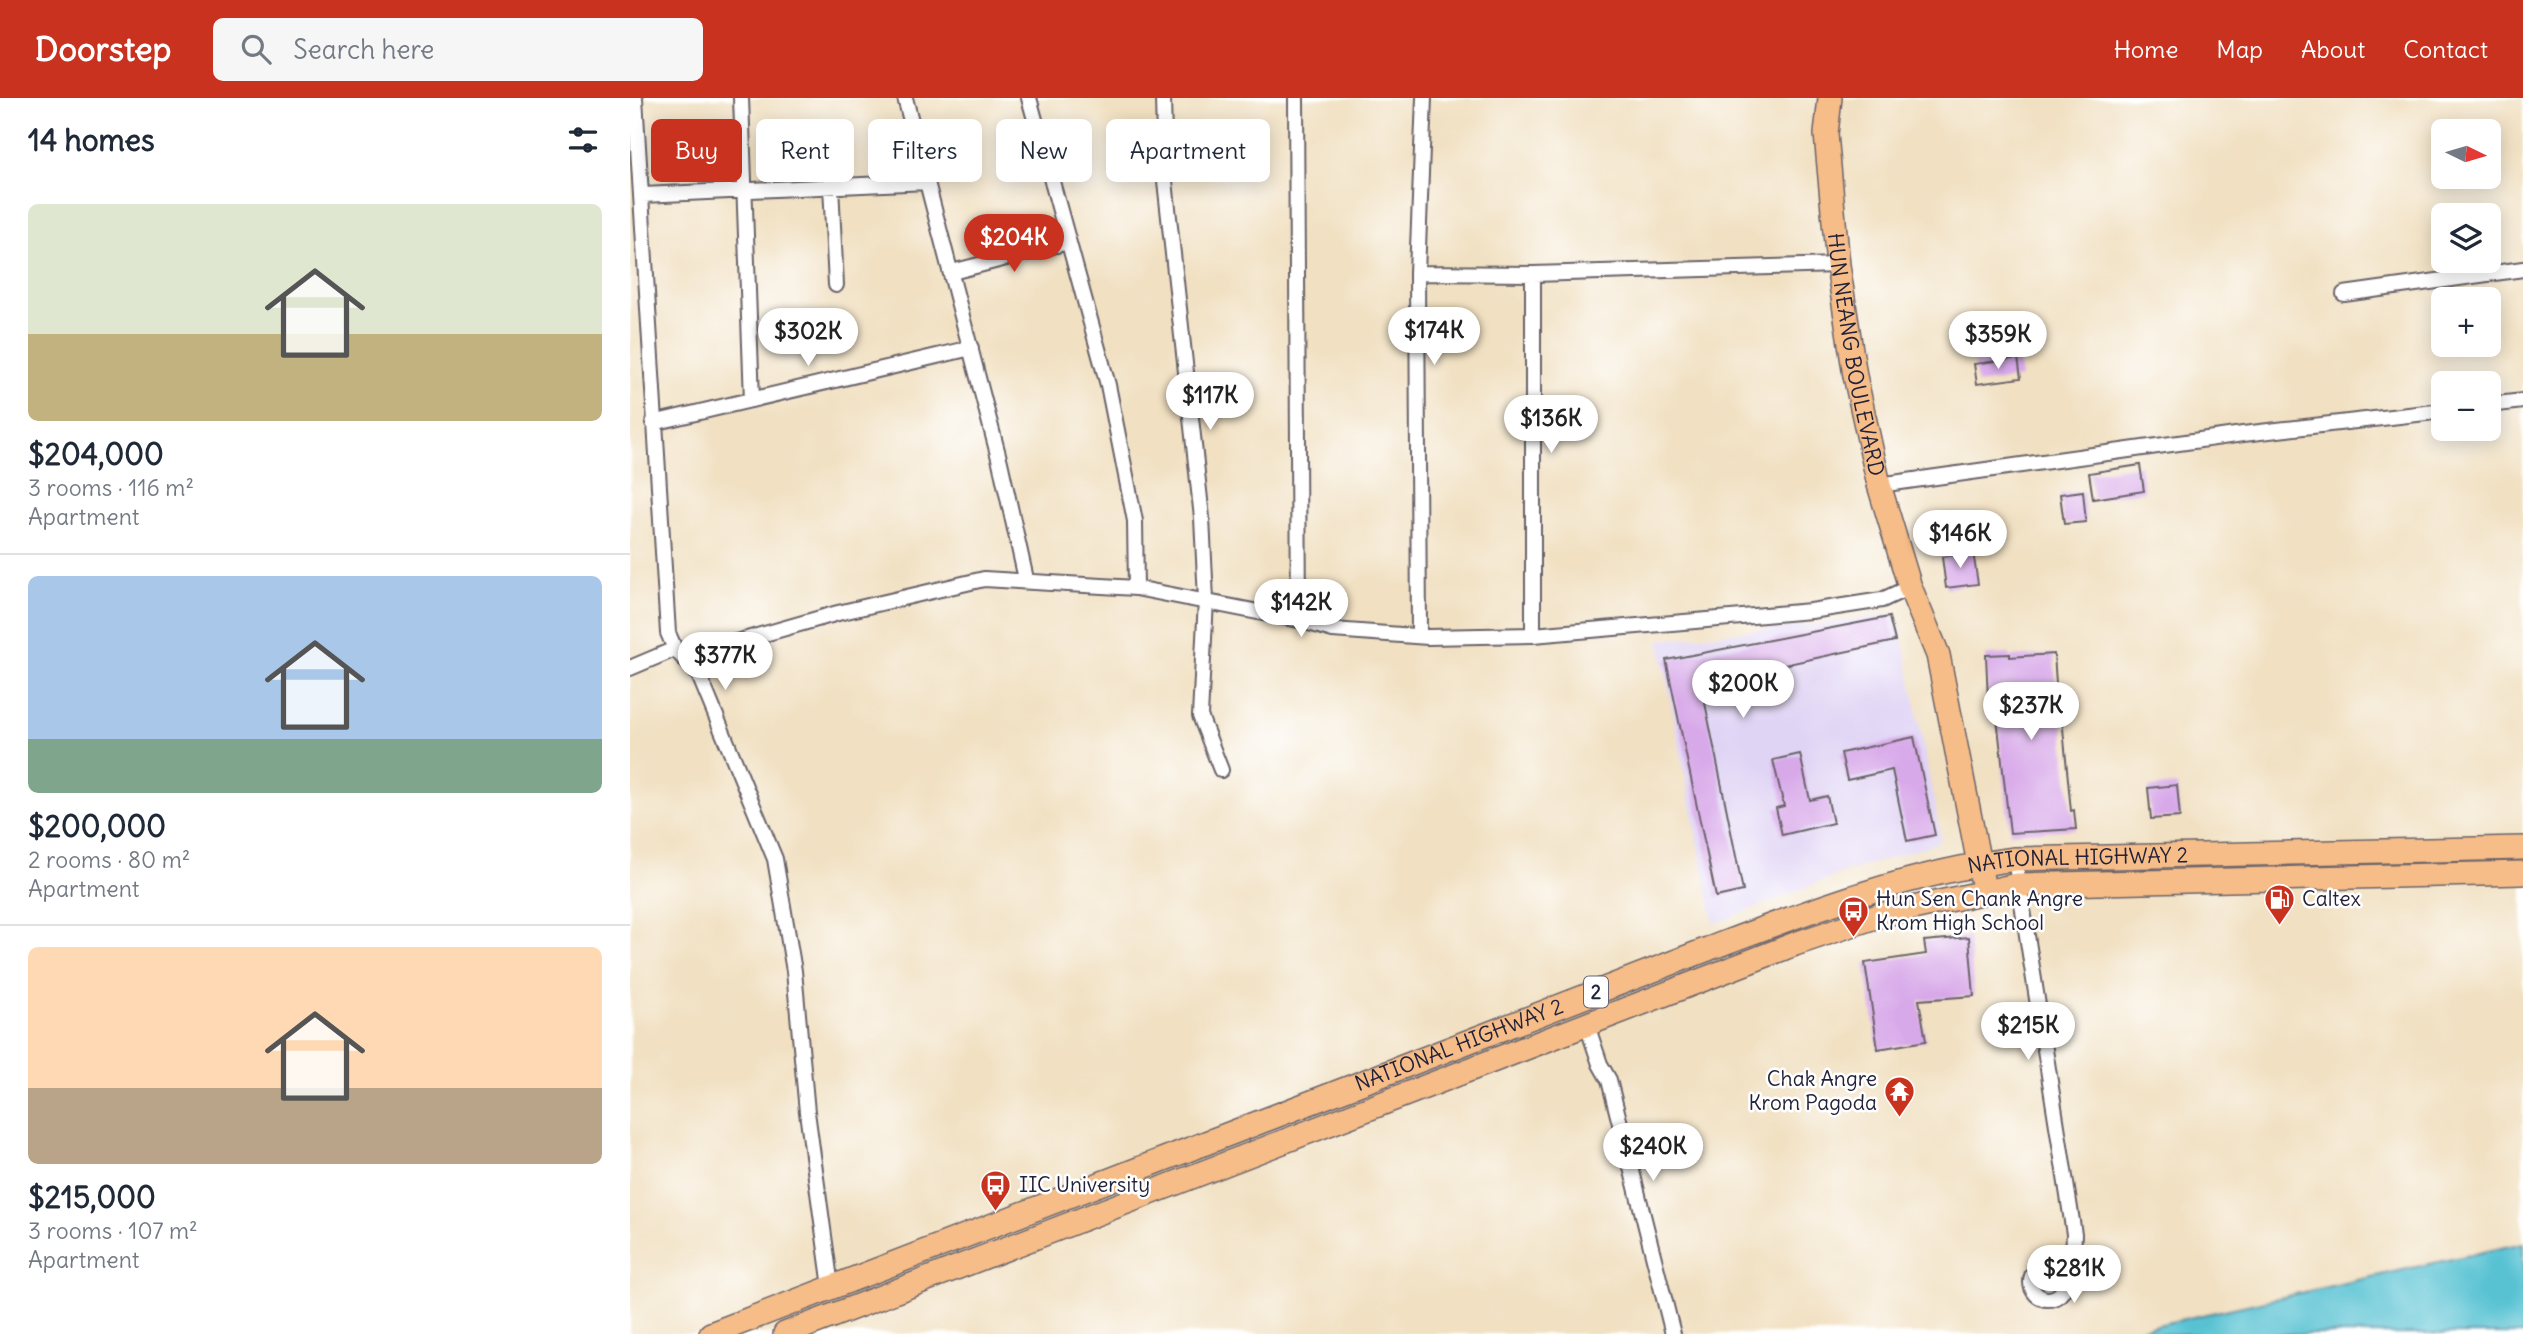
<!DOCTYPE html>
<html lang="en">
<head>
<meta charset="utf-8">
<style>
	body { margin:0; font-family:Delius,sans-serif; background:#f6f6f7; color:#1f2937; height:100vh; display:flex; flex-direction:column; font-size:26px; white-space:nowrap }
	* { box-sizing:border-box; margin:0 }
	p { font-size:23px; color:#747a83 }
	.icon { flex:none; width:38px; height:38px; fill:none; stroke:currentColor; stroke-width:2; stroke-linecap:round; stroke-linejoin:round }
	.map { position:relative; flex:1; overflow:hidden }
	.sheet { display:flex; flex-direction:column; background:#fff; width:630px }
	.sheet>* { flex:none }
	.banner { position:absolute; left:21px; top:21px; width:665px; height:63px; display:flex; gap:14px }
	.needle { width:46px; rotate:95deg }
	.tools { position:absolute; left:1801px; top:21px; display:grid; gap:14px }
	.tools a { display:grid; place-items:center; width:70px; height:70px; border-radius:10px; background:#fff; box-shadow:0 4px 18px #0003; font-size:35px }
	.price { position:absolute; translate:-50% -60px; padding:0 16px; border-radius:24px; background:#fff; color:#222; font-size:23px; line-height:46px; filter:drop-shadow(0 2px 4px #0008) }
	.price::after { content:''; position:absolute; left:50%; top:42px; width:21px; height:16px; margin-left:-10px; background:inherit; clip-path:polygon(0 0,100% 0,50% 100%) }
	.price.current { background:#c8321e; color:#fff }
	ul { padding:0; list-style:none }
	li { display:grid; align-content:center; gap:14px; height:371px; padding:0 28px }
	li+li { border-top:2px solid #e0e1e3 }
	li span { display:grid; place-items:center; height:217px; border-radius:10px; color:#555 }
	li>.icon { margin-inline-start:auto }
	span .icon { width:126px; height:126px; fill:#fffc; stroke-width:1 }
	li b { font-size:30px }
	h2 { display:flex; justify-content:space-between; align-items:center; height:84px; padding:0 28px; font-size:30px }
	.pill { padding:0 24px; border-radius:10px; background:#fff; box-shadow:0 4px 18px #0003; font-size:24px; line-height:63px }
	.pill.current { background:#c8321e; color:#fff }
	header { display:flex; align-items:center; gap:42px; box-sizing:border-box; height:98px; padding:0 35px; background:#c8321e; color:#fff }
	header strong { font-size:33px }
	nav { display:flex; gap:38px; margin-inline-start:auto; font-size:24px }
	.search { width:490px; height:63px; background:#f6f6f7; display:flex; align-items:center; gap:18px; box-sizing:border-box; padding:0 24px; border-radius:10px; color:#747a83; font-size:26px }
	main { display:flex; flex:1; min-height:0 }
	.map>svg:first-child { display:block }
</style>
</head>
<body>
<header>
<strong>Doorstep</strong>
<div class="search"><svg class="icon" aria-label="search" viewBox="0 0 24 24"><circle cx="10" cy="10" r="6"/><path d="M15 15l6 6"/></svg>Search here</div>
<nav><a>Home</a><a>Map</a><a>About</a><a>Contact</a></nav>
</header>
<main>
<section class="sheet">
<h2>14 homes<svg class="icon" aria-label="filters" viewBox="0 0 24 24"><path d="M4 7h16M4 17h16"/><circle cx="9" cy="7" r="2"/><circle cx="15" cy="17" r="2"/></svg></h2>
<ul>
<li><span style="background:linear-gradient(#dfe7d0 60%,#c2b280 0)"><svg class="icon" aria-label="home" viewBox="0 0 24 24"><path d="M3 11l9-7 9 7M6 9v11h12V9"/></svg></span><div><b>$204,000</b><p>3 rooms · 116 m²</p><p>Apartment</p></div></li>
<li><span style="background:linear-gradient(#a9c7e8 75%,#7fa58c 0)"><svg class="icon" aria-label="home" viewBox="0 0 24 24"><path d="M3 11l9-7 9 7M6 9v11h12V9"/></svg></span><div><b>$200,000</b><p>2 rooms · 80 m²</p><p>Apartment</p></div></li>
<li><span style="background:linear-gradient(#ffd9b3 65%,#b9a48a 0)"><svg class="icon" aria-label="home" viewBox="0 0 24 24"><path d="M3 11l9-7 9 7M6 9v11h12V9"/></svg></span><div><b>$215,000</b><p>3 rooms · 107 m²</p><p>Apartment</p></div></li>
</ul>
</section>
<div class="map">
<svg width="1893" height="1236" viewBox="0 0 1893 1236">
	<rect width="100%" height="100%" fill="#fff"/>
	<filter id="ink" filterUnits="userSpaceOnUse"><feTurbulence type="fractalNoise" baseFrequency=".0143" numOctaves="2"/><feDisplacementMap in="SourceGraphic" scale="14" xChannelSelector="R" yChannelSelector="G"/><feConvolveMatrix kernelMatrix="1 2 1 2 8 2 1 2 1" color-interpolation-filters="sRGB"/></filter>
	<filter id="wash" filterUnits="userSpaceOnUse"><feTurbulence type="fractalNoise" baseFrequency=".00686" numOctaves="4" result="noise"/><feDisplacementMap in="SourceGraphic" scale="28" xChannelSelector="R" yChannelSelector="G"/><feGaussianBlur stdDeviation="1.57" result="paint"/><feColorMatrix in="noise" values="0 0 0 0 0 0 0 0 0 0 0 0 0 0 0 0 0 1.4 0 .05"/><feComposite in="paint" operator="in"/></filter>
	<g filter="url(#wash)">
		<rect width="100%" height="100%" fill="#f1e0c1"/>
		<!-- built -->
		<path fill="#e0d4f4" d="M1264 515 1272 534 1311 740 1307 745 1210 776 1084 826 1029 542 1198 525Z"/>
		<!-- water -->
		<path fill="#58c2d3" stroke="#3d7287" stroke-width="2" d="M1893 1145V1236H1487Z"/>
		<g id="blocks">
			<!-- building -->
			<path fill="#d8a9e9" d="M1388 260 1391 280 1347 286 1344 266Z
				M1510 367 1514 393 1463 401 1459 375Z
				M1453 393 1456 424 1434 426 1430 396Z
				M1343 454 1348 486 1316 490 1312 459Z
				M1259 519 1265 543 1071 585 1113 793 1086 799 1036 562Z
				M1380 556V559L1424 556 1427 600 1430 599 1441 713 1444 712 1446 731 1380 735 1365 602H1358L1356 557Z
				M1284 639 1305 737 1277 743 1262 672 1217 682 1211 655Z
				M1170 656 1180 702 1197 698 1203 725 1152 737 1146 710 1154 708 1143 662Z
				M1547 687 1550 719 1521 721 1518 690Z
				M1339 839 1344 898 1289 902 1296 943 1248 951 1235 865 1296 856 1294 843Z"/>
		</g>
	</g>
	<g filter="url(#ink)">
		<use href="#blocks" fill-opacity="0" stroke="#6a646a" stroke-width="2"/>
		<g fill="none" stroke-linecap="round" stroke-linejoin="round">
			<defs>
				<path id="street" d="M5 0 38 535 45 551 69 577 145 761 164 873 177 1014 201 1189
					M111 0 122 302
					M275 0 370 364 396 481
					M399 0 478 287 505 423 506 490
					M533 0 535 83 572 420 576 502 570 618 591 672
					M666 0 669 522
					M201 88 206 187
					M13 97 297 84
					M322 174 438 144
					M787 175 903 176 1208 167
					M903 176V537
					M1714 196 1893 171
					M1858 307 1893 303
					M23 325 341 250
					M1249 387 1613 336 1813 313
					M789 538 787 175 794 0
					M57 563 103 545 208 515 354 481 506 490 669 522 703 532 798 539 903 537 1181 513 1252 502 1280 489
					M0 570 45 551
					M1385 761 1444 1136 1443 1159 1432 1174
					M957 927 970 966 979 982 1043 1236
					M1401 1184a17 17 0 1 1 34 0a17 17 0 1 1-34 0Z"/>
				<g id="primary">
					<path id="s1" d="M1200 0 1196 36 1208 167 1225 278 1249 387 1280 489 1308 557 1352 781"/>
					<path id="s2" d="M81 1236 1078 851C1179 813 1277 775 1385 761L1893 750"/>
					<path d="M155 1236 1165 846 1251 817 1387 787 1893 775"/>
				</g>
			</defs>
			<!-- street casing -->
			<use href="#street" stroke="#6a646a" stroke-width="18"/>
			<!-- primary casing -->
			<use href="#primary" stroke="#6a646a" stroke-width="26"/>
			<!-- street -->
			<use href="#street" stroke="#fff" stroke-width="14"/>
			<!-- primary -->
			<use href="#primary" stroke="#f7bd88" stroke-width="23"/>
		</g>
	</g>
	<!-- icons -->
	<defs>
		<symbol id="fuel-pin" viewBox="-11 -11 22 30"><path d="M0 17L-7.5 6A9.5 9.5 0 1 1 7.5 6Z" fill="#c8321e" stroke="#fff"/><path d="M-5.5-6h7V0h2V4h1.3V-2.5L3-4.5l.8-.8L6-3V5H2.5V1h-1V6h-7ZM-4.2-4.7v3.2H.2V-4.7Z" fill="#fff"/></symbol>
		<symbol id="bus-pin" viewBox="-11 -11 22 30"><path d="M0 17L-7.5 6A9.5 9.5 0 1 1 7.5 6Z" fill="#c8321e" stroke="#fff"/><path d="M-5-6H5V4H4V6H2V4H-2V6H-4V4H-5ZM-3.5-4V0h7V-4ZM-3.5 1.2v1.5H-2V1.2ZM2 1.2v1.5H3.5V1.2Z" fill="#fff"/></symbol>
		<symbol id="temple-pin" viewBox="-11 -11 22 30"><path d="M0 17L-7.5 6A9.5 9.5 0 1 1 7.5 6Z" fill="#c8321e" stroke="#fff"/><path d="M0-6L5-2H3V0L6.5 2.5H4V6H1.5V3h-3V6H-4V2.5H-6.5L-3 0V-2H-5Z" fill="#fff"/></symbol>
	</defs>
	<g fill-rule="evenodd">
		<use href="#fuel-pin" x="1632" y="784" width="35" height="47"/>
		<use href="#bus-pin" x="1206" y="796" width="35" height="47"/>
		<use href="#temple-pin" x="1252" y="976" width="35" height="47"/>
		<use href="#bus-pin" x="348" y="1070" width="35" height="47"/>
	</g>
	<g text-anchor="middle" stroke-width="5" stroke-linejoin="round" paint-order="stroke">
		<!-- shield labels -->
		<rect fill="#fff" stroke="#646476" stroke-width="2" x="954" y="878.5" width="24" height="31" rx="5"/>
		<g font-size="19" font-weight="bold" fill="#22223b">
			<text x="966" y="901">2</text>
		</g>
		<!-- street labels -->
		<g font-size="21" fill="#22223b" stroke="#fff">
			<text dy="7" stroke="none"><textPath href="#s1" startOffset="259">HUN NEANG BOULEVARD</textPath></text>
			<text dy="7" stroke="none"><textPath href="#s2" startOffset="1452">NATIONAL HIGHWAY 2</textPath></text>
			<text dy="7" stroke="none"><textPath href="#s2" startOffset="802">NATIONAL HIGHWAY 2</textPath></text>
		</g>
		<!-- poi labels -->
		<g font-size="21" fill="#22223b" stroke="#fff" text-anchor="start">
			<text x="1246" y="808">Hun Sen Chank Angre<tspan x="1246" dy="24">Krom High School</tspan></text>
			<text x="1672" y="808">Caltex</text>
			<text x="1247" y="988" text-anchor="end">Chak Angre<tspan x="1247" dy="24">Krom Pagoda</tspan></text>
			<text x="389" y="1094">IIC University</text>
		</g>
	</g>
</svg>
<div class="tools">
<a><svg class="needle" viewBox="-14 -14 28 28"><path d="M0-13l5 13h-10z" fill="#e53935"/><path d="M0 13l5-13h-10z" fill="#747a83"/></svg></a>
<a><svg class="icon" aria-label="layers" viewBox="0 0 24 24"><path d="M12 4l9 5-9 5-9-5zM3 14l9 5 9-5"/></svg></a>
<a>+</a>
<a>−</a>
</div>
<b class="price current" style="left:384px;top:176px">$204K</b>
<b class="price" style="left:804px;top:269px">$174K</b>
<b class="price" style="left:178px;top:270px">$302K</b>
<b class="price" style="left:1368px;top:273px">$359K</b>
<b class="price" style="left:580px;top:334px">$117K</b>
<b class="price" style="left:921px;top:357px">$136K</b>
<b class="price" style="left:1330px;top:472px">$146K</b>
<b class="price" style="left:671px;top:541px">$142K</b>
<b class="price" style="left:95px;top:594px">$377K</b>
<b class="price" style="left:1113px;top:622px">$200K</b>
<b class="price" style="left:1401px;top:644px">$237K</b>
<b class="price" style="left:1398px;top:964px">$215K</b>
<b class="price" style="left:1023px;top:1085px">$240K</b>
<b class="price" style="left:1444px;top:1207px">$281K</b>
<div class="banner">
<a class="pill current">Buy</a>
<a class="pill">Rent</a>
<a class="pill">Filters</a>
<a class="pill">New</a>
<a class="pill">Apartment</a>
</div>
</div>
</main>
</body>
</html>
